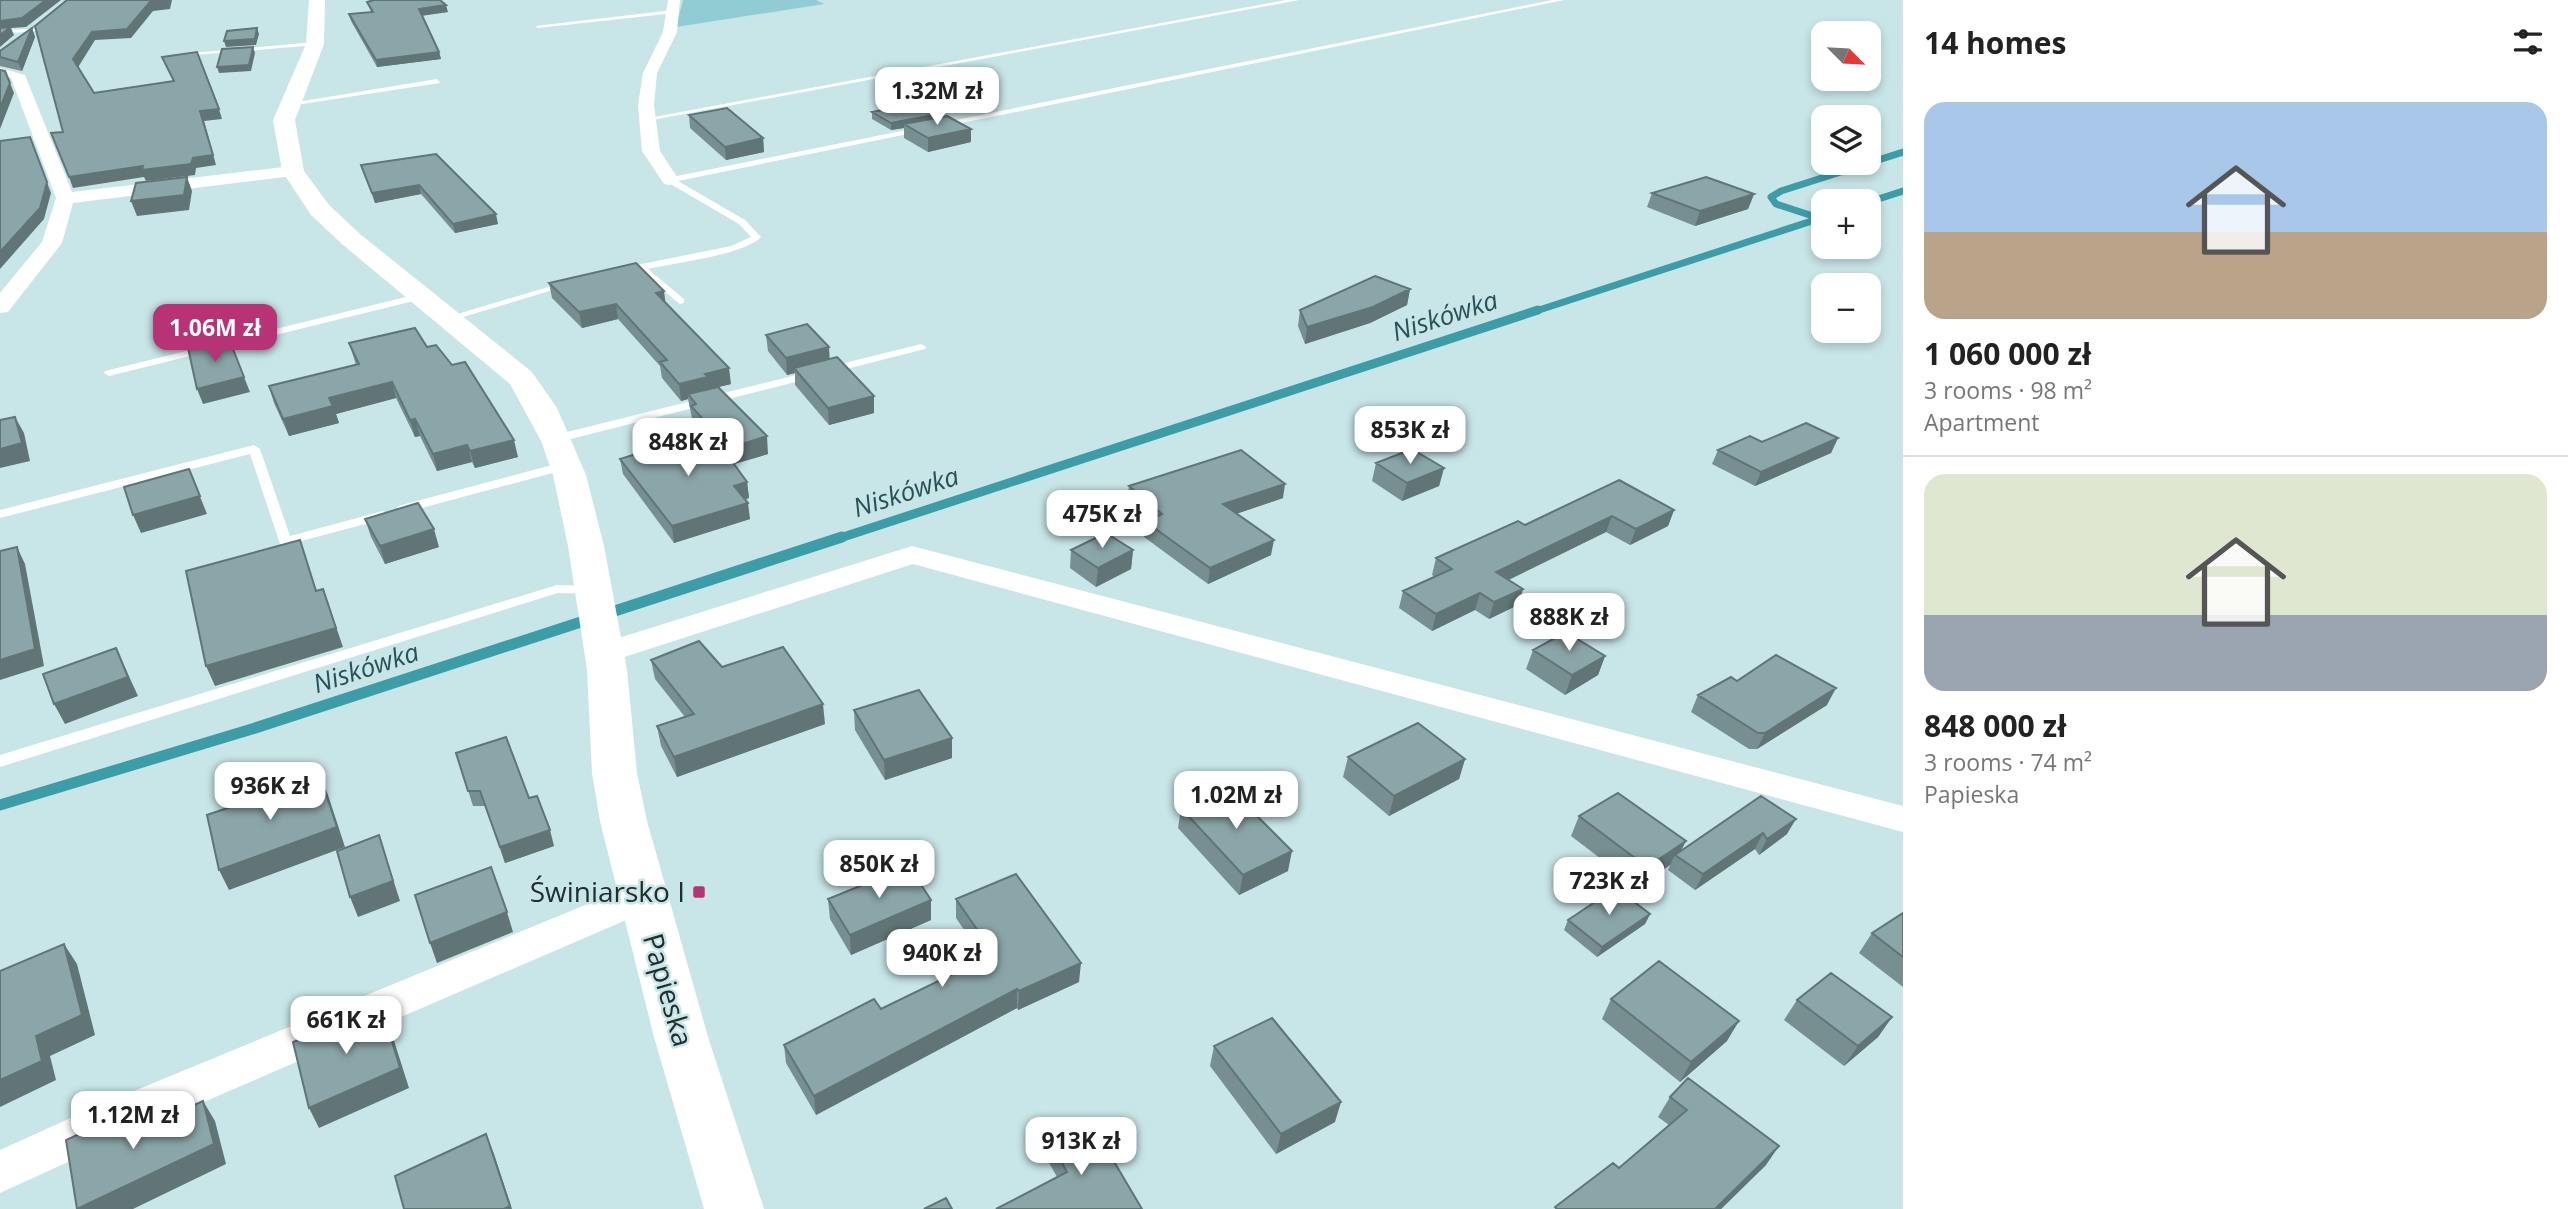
<!DOCTYPE html>
<html lang="en">
<head>
<meta charset="utf-8">
<style>
	body { margin:0; font-family:"Open Sans",sans-serif; background:#f6f6f6; color:#222; height:100vh; display:flex; flex-direction:column; font-size:26px; white-space:nowrap }
	* { box-sizing:border-box; margin:0 }
	p { font-size:23px; color:#767676 }
	.icon { flex:none; width:38px; height:38px; fill:none; stroke:currentColor; stroke-width:2; stroke-linecap:round; stroke-linejoin:round }
	.map { position:relative; flex:1; overflow:hidden }
	.sheet { display:flex; flex-direction:column; background:#fff; width:665px }
	.sheet>* { flex:none }
	.needle { width:46px; rotate:114deg }
	.tools { position:absolute; left:1811px; top:21px; display:grid; gap:14px }
	.tools a { display:grid; place-items:center; width:70px; height:70px; border-radius:14px; background:#fff; box-shadow:0 4px 10px #0003; font-size:35px }
	.price { position:absolute; translate:-50% -60px; padding:0 16px; border-radius:14px; background:#fff; color:#222; font-size:23px; line-height:46px; filter:drop-shadow(0 2px 4px #0008) }
	.price::after { content:''; position:absolute; left:50%; top:42px; width:21px; height:16px; margin-left:-10px; background:inherit; clip-path:polygon(0 0,100% 0,50% 100%) }
	.price.active { background:#b83276; color:#fff }
	ul { padding:0; list-style:none }
	li { display:grid; align-content:center; gap:14px; height:371px; padding:0 21px }
	li+li { border-top:2px solid #e0e0e0 }
	li span { display:grid; place-items:center; height:217px; border-radius:21px; color:#555 }
	li>.icon { margin-inline-start:auto }
	span .icon { width:126px; height:126px; fill:#fffc; stroke-width:1 }
	li b { font-size:30px }
	h2 { display:flex; justify-content:space-between; align-items:center; height:84px; padding:0 21px; font-size:30px }
	main { display:flex; flex:1; min-height:0 }
	.map>svg:first-child { display:block }
</style>
</head>
<body>
<main>
<div class="map">
<svg width="1903" height="1209" viewBox="0 0 1903 1209">
	<rect width="100%" height="100%" fill="#c8e5e8"/>
	<!-- green -->
	<path fill="#91ccd4" d="M683 0H816L824 4 676 27Z"/>
	<g fill="none" stroke-linecap="round" stroke-linejoin="round">
		<!-- stream-far2 -->
		<path stroke="#3c9da8" stroke-width="7" d="M1869 202 1903 191
			M1819 218 1776 204 1771 197 1781 191 1903 152
			M1533 312 1824 217"/>
		<!-- stream-far1 -->
		<path stroke="#3c9da8" stroke-width="9" d="M837 539 1538 310"/>
		<!-- stream -->
		<path stroke="#3c9da8" stroke-width="11" d="M0 805 252 729 842 537"/>
		<!-- lane -->
		<path fill="#fff" fill-rule="evenodd" d="M1286 0H1299L647 121 643 119Z
			M1552 0H1564L678 181 745 220 761 237C744 255 674 263 648 269L684 299V303L680 304 638 270 622 274 617 271 622 268 731 246 751 237 739 224 667 182V178Z
			M673 10 675 13 538 28 535 26Z
			M0 30 34 29 37 31 0 34Z
			M315 42 317 45 183 56 180 54Z
			M437 79 440 83 289 106 285 104Z
			M565 282 573 284 453 320 444 318Z
			M422 293 426 294V298L109 376 104 373 105 371Z
			M921 344 926 347 925 349 559 442 553 438 555 435Z
			M254 445 260 449 290 536 383 511 389 515 388 518 290 544H280L250 454 0 518V510Z
			M567 461 571 462 573 465 571 468 403 513 397 509 398 506Z
			M557 585 592 586 599 590 592 594 558 593 0 767V755Z"/>
		<!-- street -->
		<path fill="#fff" fill-rule="evenodd" d="M668 0H680L677 32 657 73 654 105 660 151 679 180 670 185 664 184 642 151 638 105 643 73 663 32Z
			M0 68 25 75 72 192 293 166 302 171 293 176 73 203 62 243 8 312 0 313V293L42 242 56 198 11 78 0 76Z
			M912 546 1903 806V832L913 564 615 660 604 663 593 660 588 653 593 646Z
			M641 882 654 886 660 897 654 908 127 1135 0 1193V1150L95 1107Z"/>
		<!-- secondary -->
		<path fill="#fff" fill-rule="evenodd" d="M309 0H325L324 44 295 120 304 171 329 205 360 234 532 372 557 408 586 475 604 546 627 670 637 773 647 821 708 1037 764 1209H704L654 1037 600 821 592 773 587 670 568 546 553 475 541 441 510 384 342 244 311 215 282 171 273 120 306 44Z"/>
	</g>
	<!-- wall -->
	<path fill="#788f91" d="M367 2 448 12 422 15 439 52 441 59 377 67 351 21 349 14 371 12Z
		M32 28 35 37 22 71 0 66V57Z
		M872 112 934 118 971 142 928 152 904 138V128L891 130 872 119Z
		M689 115 763 138 764 152 726 160 690 128Z
		M436 154 498 224 455 233 421 194 375 203 361 165Z
		M1652 193 1754 194 1748 209 1695 226 1647 207Z
		M549 283 665 303 731 384 719 387 768 454 734 464 747 482 749 498 745 499 750 519 674 543 623 474 620 459 702 433 693 423 688 399 681 401 662 378 660 366 618 319 582 328 552 298Z
		M1410 289 1407 305 1370 323 1305 344 1298 326 1300 310Z
		M766 335 829 347V359L874 396V413L829 425 795 385V373L787 375 768 351Z
		M349 343 427 347 518 457 475 468 472 462 437 471 420 436 415 437 396 398 336 414 339 423 289 436 274 403 269 386 356 365Z
		M1838 438 1831 453 1755 486 1712 464 1718 450 1762 442Z
		M1376 463 1444 468 1439 486 1402 501 1372 481Z
		M1129 486 1283 498 1236 514 1271 555 1208 584 1144 537 1146 522 1150 520 1127 501Z
		M1674 510 1668 526 1630 545 1606 532 1509 580 1523 589 1518 605 1489 619 1475 610 1432 631 1399 608 1403 591 1435 577 1432 575 1436 558 1525 525Z
		M365 519 439 547 385 564 371 537Z
		M1071 550H1133L1131 569 1096 587 1070 568Z
		M1533 650 1605 656 1598 675 1565 695 1526 669Z
		M651 660 722 667 825 724 677 777 661 746 657 726 685 717 655 679Z
		M1698 695 1827 705 1757 749H1749L1691 712Z
		M854 710 952 758 885 780 855 730Z
		M456 753 529 798 554 846 505 863 485 806H473Z
		M1348 757 1465 759 1459 779 1389 816 1343 777Z
		M1761 796 1787 834 1759 855 1755 849 1695 890 1668 870 1670 865 1638 887 1571 836 1579 816 1681 851Z
		M1181 808 1288 871 1239 895 1178 828Z
		M828 899 931 900V920L851 955 830 919Z
		M956 899 1079 982 1018 1010 1017 1008 816 1115 786 1063 784 1045 881 1009 984 959 956 918Z
		M1903 913V987L1859 953 1872 933Z
		M1650 914 1645 924 1597 957 1564 930 1568 920Z
		M1611 999 1727 1041 1680 1082 1602 1019Z
		M1797 1000 1892 1017 1878 1037 1844 1066 1784 1020Z
		M1214 1046 1335 1122 1276 1154 1210 1066Z
		M1670 1097 1766 1165 1721 1209H1555V1207L1619 1168 1669 1125 1658 1117Z
		M1049 1139 1142 1209 1057 1177 1047 1159Z"/>
	<!-- shaded-wall -->
	<path fill="#617476" d="M46 0H61L26 27 11 28 14 35 0 47V21Z
		M167 0H172L170 9 153 11 131 38 95 40 77 69 73 59 92 32 150 2Z
		M446 5 448 12 421 16 419 9Z
		M32 28 35 37 22 71 18 62Z
		M257 28 259 34 256 45 226 47 224 41Z
		M253 47 255 53 251 71 219 73 217 67Z
		M439 52 441 59 377 67 376 60Z
		M5 71 14 93 0 129V108Z
		M219 109 222 119 204 121 216 165 196 168 195 175 146 181 144 177 73 188 69 177 193 158 200 111Z
		M934 115V122L904 124V128L891 130V123Z
		M971 129V142L928 152V138Z
		M30 137 51 193 44 219 0 269V252Z
		M763 138 764 152 726 160 725 147Z
		M187 177 192 191 189 210 137 216 131 201Z
		M419 185 421 194 375 203 372 193Z
		M1754 194 1748 209 1695 226 1700 211Z
		M496 214 498 224 455 233 453 224Z
		M1410 289 1407 305 1370 323 1305 344 1307 327Z
		M664 291 666 307 656 293Z
		M616 304 618 319 582 328 579 312Z
		M829 347 830 364 794 368 795 373 787 375 786 358Z
		M729 368 731 384 688 394V399L681 401 679 384 705 374Z
		M244 377 250 392 203 404 197 389Z
		M392 382 396 398 336 414 339 423 289 436 283 419 329 398Z
		M874 396V413L829 425 828 408Z
		M15 417 24 433 30 461 0 468V449Z
		M415 419 420 436 415 437 410 420Z
		M767 436 768 454 731 465 729 448Z
		M1838 438 1831 453 1755 486 1761 472Z
		M514 440 518 457 475 468 470 451Z
		M467 445 472 462 437 471 433 454Z
		M1444 468 1439 486 1402 501 1407 483Z
		M189 469 207 514 141 533 133 515Z
		M747 482 749 498 736 502 734 486Z
		M1285 484 1283 498 1221 519 1223 504Z
		M748 503 750 519 674 543 672 526Z
		M1674 510 1668 526 1630 545 1636 529Z
		M1612 516 1606 532 1491 588 1496 572Z
		M434 529 439 547 385 564 380 546Z
		M1274 540 1271 555 1208 584 1210 568Z
		M17 547 25 564 44 666 0 680V660Z
		M1133 550 1131 569 1096 587 1098 568Z
		M323 589 343 647 215 686 206 666Z
		M1523 589 1518 605 1489 619 1494 602Z
		M1480 593 1475 610 1432 631 1436 614Z
		M116 648 138 696 65 724 54 704Z
		M1605 656 1598 675 1565 695 1572 675Z
		M1836 688 1827 705 1757 749 1765 733Z
		M823 704 825 724 677 777 674 757Z
		M952 738V758L885 780 884 760Z
		M1465 759 1459 779 1389 816 1394 796Z
		M320 776 328 795 345 847 229 890 219 870Z
		M1796 819 1787 834 1759 855 1767 839Z
		M550 830 554 846 505 863 500 847Z
		M1763 833 1755 849 1695 890 1703 874Z
		M379 835 400 901 358 917 350 897Z
		M1686 841 1678 857 1675 855 1670 865 1638 887 1647 867Z
		M1292 851 1288 871 1239 895 1243 875Z
		M931 900V920L851 955 850 935Z
		M507 912 513 932 437 963 430 943Z
		M1650 914 1645 924 1597 957 1602 947Z
		M64 944 77 964 95 1035 50 1056 56 1080 0 1107V1080L36 1036Z
		M1081 963 1079 982 1018 1010 1019 991Z
		M1017 989V1008L816 1115 814 1096Z
		M381 1005 389 1025 409 1088 319 1128 309 1108Z
		M1892 1017 1878 1037 1844 1066 1858 1046Z
		M1739 1021 1727 1041 1680 1082 1691 1062Z
		M203 1101 215 1121 226 1164 133 1209H78Z
		M1341 1102 1335 1122 1276 1154 1281 1134Z
		M127 1112 140 1132 131 1134Z
		M486 1134 494 1154 512 1209H504Z
		M1779 1146 1766 1165 1721 1209H1715Z"/>
	<!-- building -->
	<path fill="#8ba6a9" stroke="#617476" stroke-width="2" d="M0 0H46L22 18 0 21Z
		M67 0H167L150 2 127 29 92 32 73 59 94 93 174 81 162 57 197 52 219 109 200 111 213 155 193 158 191 164 142 170 143 166 69 177 51 133 63 132 35 26Z
		M374 0H440L446 5 419 9 439 52 376 60 349 14 373 12 367 2Z
		M11 27 0 35V28Z
		M32 28 18 62 0 57V51Z
		M257 28 255 39 224 41 227 31Z
		M253 47 249 65 217 67 222 49Z
		M0 70 5 71 10 83 0 108Z
		M914 104 934 115 891 123 872 112Z
		M727 108 763 138 725 147 689 115Z
		M947 116 971 129 928 138 904 124Z
		M30 137 47 182 40 208 0 252V141Z
		M436 154 496 214 453 224 419 185 372 193 361 165Z
		M187 177 184 195 131 201 136 183Z
		M1706 177 1754 194 1700 211 1652 193Z
		M636 263 664 291 656 293 729 368 705 374 708 377 679 384 660 362 667 360 616 304 579 312 549 283Z
		M1375 276 1410 289 1373 307 1307 327 1300 310Z
		M807 324 829 347 786 358 766 335Z
		M415 328 427 347 436 345 452 365 465 362 514 440 470 451 467 445 433 454 415 419 410 420 392 382 329 398 333 406 283 419 269 386 359 364 349 343Z
		M229 339 244 377 197 389 188 348Z
		M837 357 874 396 828 408 794 368Z
		M718 387 767 436 729 448 691 406 696 404 688 394Z
		M15 417 22 443 0 449V420Z
		M1806 423 1838 438 1761 472 1718 450 1750 436 1762 442Z
		M710 431 747 482 734 486 748 503 672 526 620 459Z
		M1412 449 1444 468 1407 483 1376 463Z
		M1241 450 1285 484 1223 504 1274 540 1210 568 1146 522 1162 514 1129 486Z
		M189 469 200 496 133 515 124 487Z
		M1619 480 1674 510 1636 529 1612 516 1496 572 1523 589 1494 602 1480 593 1436 614 1403 591 1452 569 1436 558 1518 521 1525 525Z
		M418 503 434 529 380 546 365 519Z
		M1106 533 1133 550 1098 568 1071 550Z
		M300 540 316 591 323 589 336 628 206 666 186 571Z
		M17 547 35 649 0 660V551Z
		M1566 632 1605 656 1572 675 1533 650Z
		M699 641 722 667 783 647 823 704 674 757 657 726 694 714 651 660Z
		M116 648 128 677 54 704 43 674Z
		M1776 655 1836 688 1765 733H1758L1698 695 1731 677 1737 681Z
		M919 690 952 738 884 760 854 710Z
		M1418 723 1465 759 1394 796 1348 757Z
		M506 737 529 798 537 796 550 830 500 847 480 791H468L456 753Z
		M320 776 337 827 219 870 207 815Z
		M1228 787 1292 851 1243 875 1181 808Z
		M1618 793 1686 841 1647 867 1579 816Z
		M1761 796 1796 819 1767 839 1763 833 1703 874 1675 855Z
		M379 835 393 881 350 897 337 851Z
		M909 866 931 900 850 935 828 899Z
		M491 867 507 912 430 943 415 895Z
		M1016 874 1081 963 1019 991 1017 989 814 1096 784 1045 874 999 881 1009 994 954 956 899Z
		M1616 888 1650 914 1602 947 1568 920Z
		M1903 913V957L1872 933Z
		M64 944 82 1015 36 1036 42 1061 0 1080V971Z
		M1659 961 1739 1021 1691 1062 1611 999Z
		M1831 973 1892 1017 1858 1046 1797 1000Z
		M381 1005 400 1068 309 1108 293 1042Z
		M1272 1018 1341 1102 1281 1134 1214 1046Z
		M1688 1078 1779 1146 1715 1209H1557L1555 1207 1613 1163 1619 1168 1687 1110 1670 1097Z
		M203 1101 214 1144 77 1209 66 1140 127 1112 131 1134Z
		M1090 1121 1142 1209H996L1067 1172 1049 1139Z
		M486 1134 510 1206 504 1209H404L395 1176Z
		M946 1198 952 1209H924Z"/>
	<!-- markers -->
	<rect fill="#b83276" stroke="#c8e5e8" stroke-width="2.5" x="692" y="885" width="14" height="14" rx="3.5"/>
	<g text-anchor="middle" stroke-width="5" stroke-linejoin="round" paint-order="stroke">
		<!-- water labels -->
		<g font-size="26" font-style="italic" fill="#275257" stroke="#c8e5e8">
			<text transform="translate(1445 316) rotate(-18)" y="9">Niskówka</text>
			<text transform="translate(906 492) rotate(-18)" y="9">Niskówka</text>
			<text transform="translate(366 668) rotate(-18)" y="9">Niskówka</text>
		</g>
		<!-- near-poi labels -->
		<g font-size="28" fill="#222d2e" stroke="#c8e5e8" text-anchor="end">
			<text x="685" y="902">Świniarsko I</text>
		</g>
		<!-- near-street labels -->
		<g font-size="28" fill="#222d2e" stroke="#c8e5e8">
			<text transform="translate(668 990) rotate(74)" y="10">Papieska</text>
		</g>
	</g>
</svg>
<div class="tools">
<a><svg class="needle" viewBox="-14 -14 28 28"><path d="M0-13l5 13h-10z" fill="#e53935"/><path d="M0 13l5-13h-10z" fill="#767676"/></svg></a>
<a><svg class="icon" aria-label="layers" viewBox="0 0 24 24"><path d="M12 4l9 5-9 5-9-5zM3 14l9 5 9-5"/></svg></a>
<a>+</a>
<a>−</a>
</div>
<b class="price" style="left:937px;top:127px">1.32M zł</b>
<b class="price active" style="left:215px;top:364px">1.06M zł</b>
<b class="price" style="left:1410px;top:466px">853K zł</b>
<b class="price" style="left:688px;top:478px">848K zł</b>
<b class="price" style="left:1102px;top:550px">475K zł</b>
<b class="price" style="left:1569px;top:653px">888K zł</b>
<b class="price" style="left:270px;top:822px">936K zł</b>
<b class="price" style="left:1236px;top:831px">1.02M zł</b>
<b class="price" style="left:879px;top:900px">850K zł</b>
<b class="price" style="left:1609px;top:917px">723K zł</b>
<b class="price" style="left:942px;top:989px">940K zł</b>
<b class="price" style="left:346px;top:1056px">661K zł</b>
<b class="price" style="left:133px;top:1151px">1.12M zł</b>
<b class="price" style="left:1081px;top:1177px">913K zł</b>
</div>
<section class="sheet">
<h2>14 homes<svg class="icon" aria-label="filters" viewBox="0 0 24 24"><path d="M4 7h16M4 17h16"/><circle cx="9" cy="7" r="2"/><circle cx="15" cy="17" r="2"/></svg></h2>
<ul>
<li><span style="background:linear-gradient(#a9c7e8 60%,#b9a48a 0)"><svg class="icon" aria-label="home" viewBox="0 0 24 24"><path d="M3 11l9-7 9 7M6 9v11h12V9"/></svg></span><div><b>1 060 000 zł</b><p>3 rooms · 98 m²</p><p>Apartment</p></div></li>
<li><span style="background:linear-gradient(#dfe7d0 65%,#9aa5b1 0)"><svg class="icon" aria-label="home" viewBox="0 0 24 24"><path d="M3 11l9-7 9 7M6 9v11h12V9"/></svg></span><div><b>848 000 zł</b><p>3 rooms · 74 m²</p><p>Papieska</p></div></li>
</ul>
</section>
</main>
</body>
</html>
